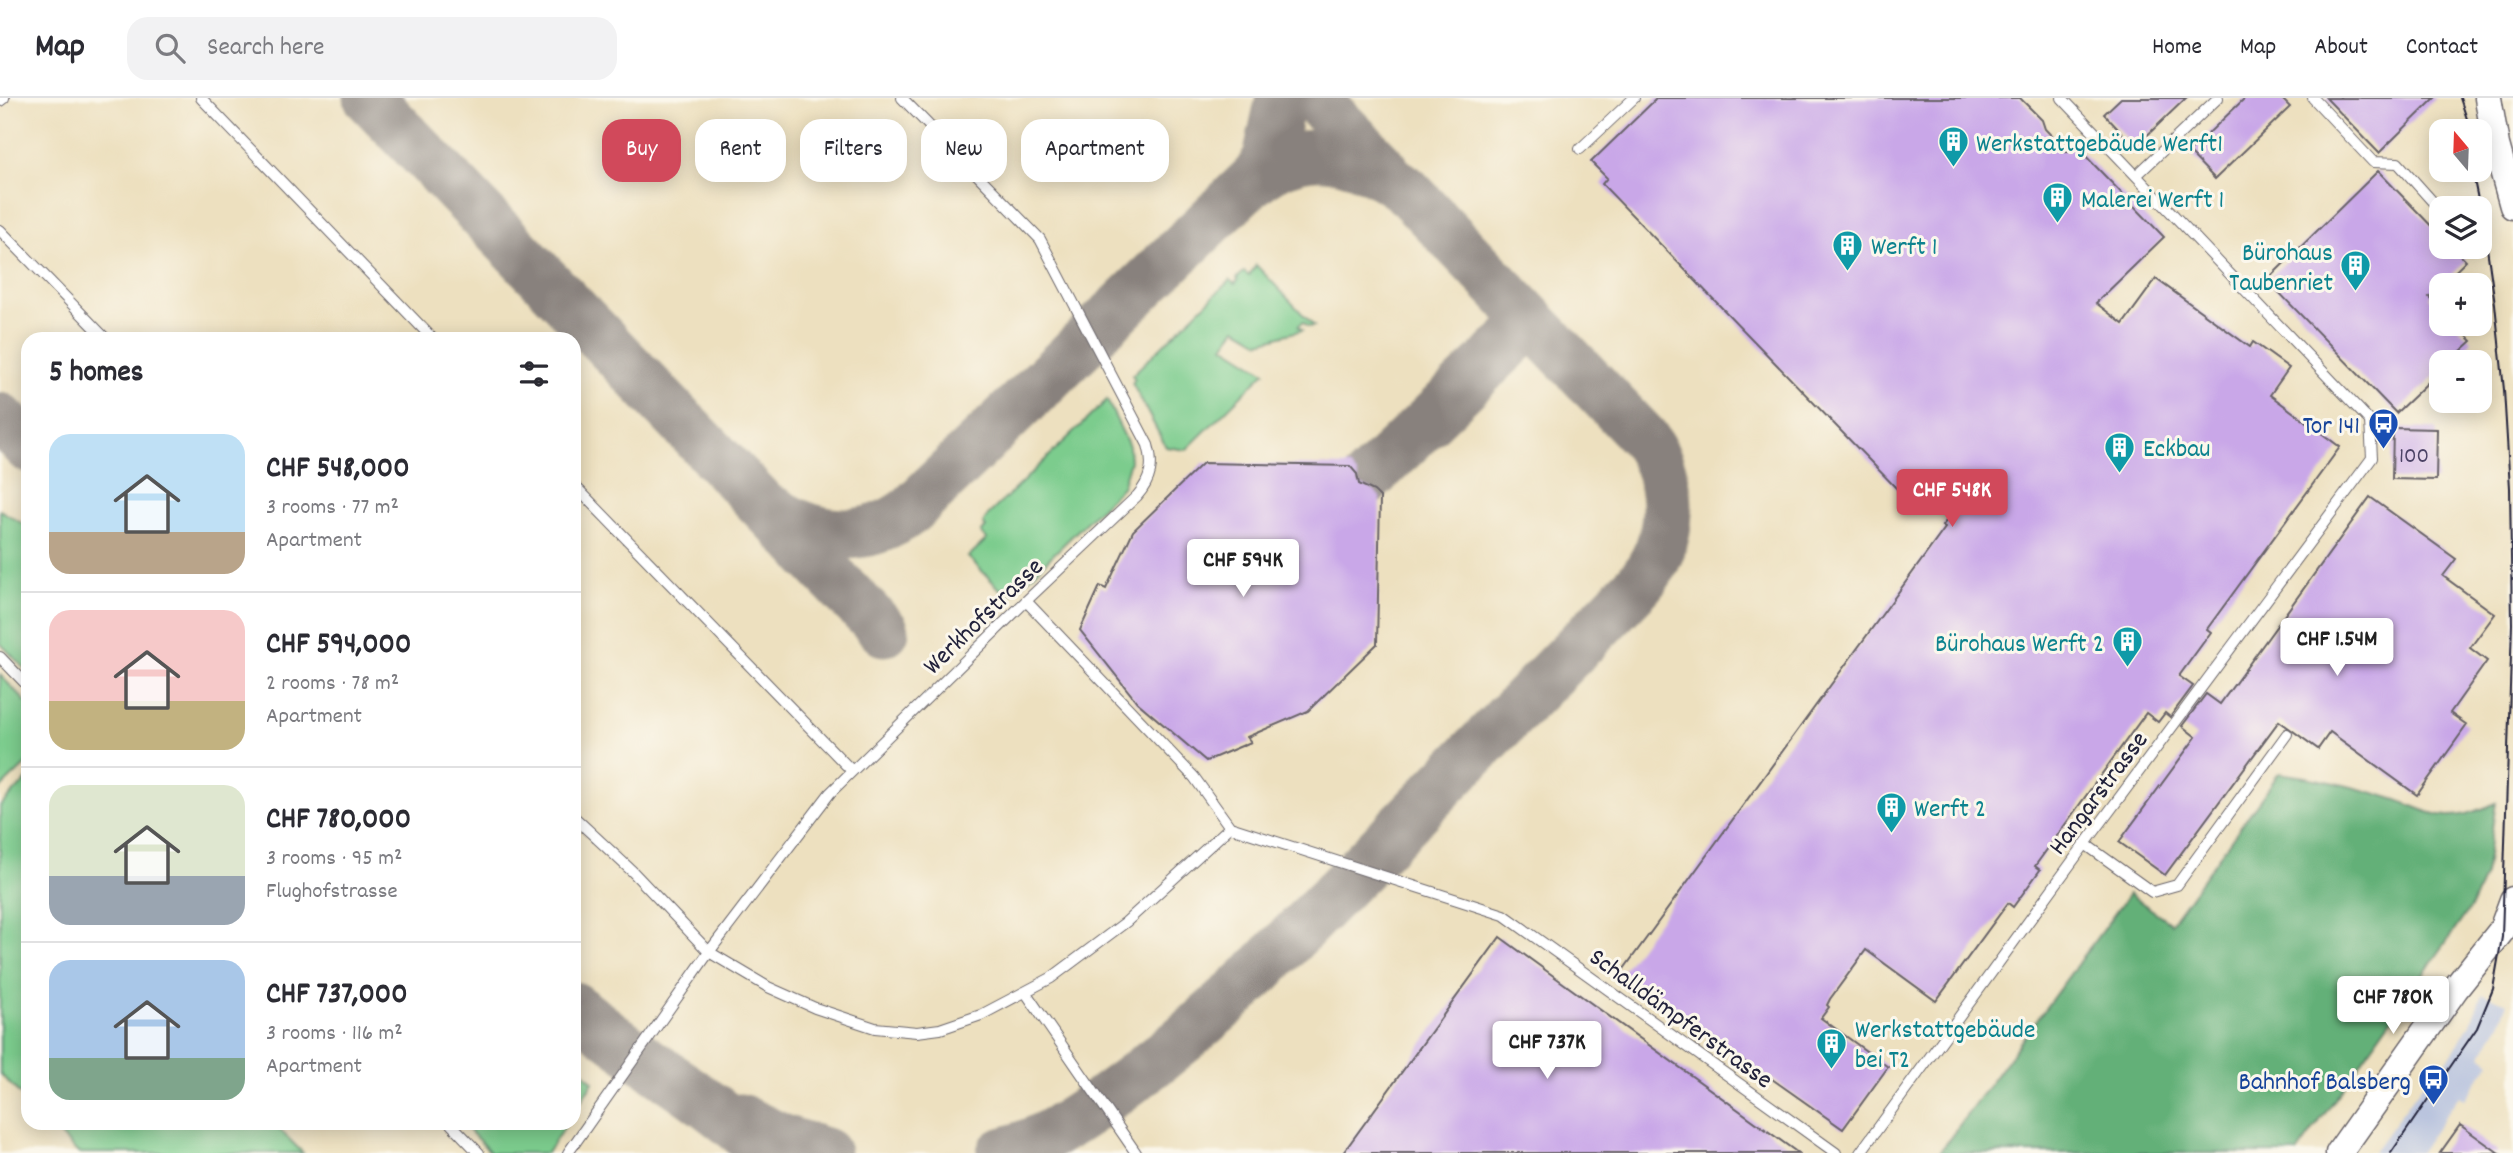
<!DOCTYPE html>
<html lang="en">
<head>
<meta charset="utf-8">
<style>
	body { margin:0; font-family:Dekko,sans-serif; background:#f2f2f3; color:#2b2b33; height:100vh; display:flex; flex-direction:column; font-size:26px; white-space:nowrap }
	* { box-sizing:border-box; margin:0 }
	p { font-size:23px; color:#7c7c81 }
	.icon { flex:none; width:38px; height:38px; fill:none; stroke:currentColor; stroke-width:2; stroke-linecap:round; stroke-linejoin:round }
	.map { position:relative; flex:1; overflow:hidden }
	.details { position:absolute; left:21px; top:234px; width:560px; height:798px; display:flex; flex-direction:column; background:#fff; border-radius:21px; box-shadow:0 4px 18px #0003 }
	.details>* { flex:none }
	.top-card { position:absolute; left:602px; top:21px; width:665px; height:63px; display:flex; gap:14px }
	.needle { width:46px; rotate:341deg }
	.controls { position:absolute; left:2429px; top:21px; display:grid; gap:14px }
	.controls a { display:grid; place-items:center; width:63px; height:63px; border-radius:14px; background:#fff; box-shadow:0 4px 18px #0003; font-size:35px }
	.price { position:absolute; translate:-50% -60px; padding:0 16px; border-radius:7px; background:#fff; color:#222; font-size:23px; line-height:46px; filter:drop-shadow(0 2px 4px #0008) }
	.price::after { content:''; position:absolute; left:50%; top:42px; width:21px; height:16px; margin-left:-10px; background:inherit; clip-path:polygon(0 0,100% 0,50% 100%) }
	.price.active { background:#d1495b; color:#fff }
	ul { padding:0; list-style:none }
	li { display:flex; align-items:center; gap:21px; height:175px; padding:0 28px }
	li+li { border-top:2px solid #e1e1e2 }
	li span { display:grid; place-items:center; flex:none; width:196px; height:140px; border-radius:21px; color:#555 }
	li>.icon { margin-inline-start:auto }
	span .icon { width:84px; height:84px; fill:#fffc; stroke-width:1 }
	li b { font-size:30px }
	h2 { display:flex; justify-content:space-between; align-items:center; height:84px; padding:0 28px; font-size:30px }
	.tag { padding:0 24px; border-radius:21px; background:#fff; box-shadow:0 4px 18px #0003; font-size:24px; line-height:63px }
	.tag.active { background:#d1495b; color:#fff }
	header { display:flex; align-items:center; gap:42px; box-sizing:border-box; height:98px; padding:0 35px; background:#fff; border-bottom:2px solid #e1e1e2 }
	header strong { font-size:33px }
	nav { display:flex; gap:38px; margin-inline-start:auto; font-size:24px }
	.search { width:490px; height:63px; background:#f2f2f3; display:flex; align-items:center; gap:18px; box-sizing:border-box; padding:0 24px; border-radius:21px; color:#7c7c81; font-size:26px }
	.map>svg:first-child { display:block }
</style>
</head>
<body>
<header>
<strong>Map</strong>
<div class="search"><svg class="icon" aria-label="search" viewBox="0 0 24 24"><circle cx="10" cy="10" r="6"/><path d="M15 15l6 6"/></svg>Search here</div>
<nav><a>Home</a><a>Map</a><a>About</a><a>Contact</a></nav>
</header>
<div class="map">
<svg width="2513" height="1055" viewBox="0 0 2513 1055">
	<rect width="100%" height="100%" fill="#fbf7ec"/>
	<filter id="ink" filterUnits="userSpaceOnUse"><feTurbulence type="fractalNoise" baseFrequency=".0143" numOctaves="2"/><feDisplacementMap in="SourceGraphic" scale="14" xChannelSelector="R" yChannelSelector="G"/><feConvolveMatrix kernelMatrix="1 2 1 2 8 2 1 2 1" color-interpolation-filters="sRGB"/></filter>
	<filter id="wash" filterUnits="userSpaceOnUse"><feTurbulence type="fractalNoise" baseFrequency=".00686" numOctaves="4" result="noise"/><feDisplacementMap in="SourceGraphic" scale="28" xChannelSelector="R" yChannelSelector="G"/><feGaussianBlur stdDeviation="1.57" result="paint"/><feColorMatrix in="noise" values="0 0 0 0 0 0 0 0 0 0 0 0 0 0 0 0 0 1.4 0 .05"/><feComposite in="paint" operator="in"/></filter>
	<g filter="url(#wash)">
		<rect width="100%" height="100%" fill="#ede0bf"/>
		<!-- industrial -->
		<path fill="#bac4de" d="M2482 896 2508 905 2501 923 2482 957 2491 964 2465 1001 2459 998 2419 1055H2373L2430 976 2441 963 2445 965 2454 953 2472 922Z"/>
		<!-- green -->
		<path fill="#7bcc8d" stroke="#4e7764" stroke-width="2" d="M1256 167 1314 228 1308 229 1303 224 1298 228 1302 232 1260 244 1236 230 1224 248 1265 274 1186 352 1166 349 1132 285 1135 281 1132 277 1230 182 1235 186 1238 182 1237 180 1244 174 1249 178Z
			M1107 302 1129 348 1130 363 1122 389 1013 496 1006 489 1002 493 968 459 987 441 981 435 986 429 983 426 988 417Z
			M0 412 28 429V574L0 545Z
			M0 577 28 606V664L0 691Z
			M28 681V1004L0 976V708Z
			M574 964 593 984 574 1014Z
			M49 1026H274L303 1055H78Z
			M463 1026H566L547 1055H491Z"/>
		<!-- forest -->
		<path fill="#64b078" stroke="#43695a" stroke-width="2" d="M2279 675C2320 680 2358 689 2397 702 2414 708 2430 717 2449 718 2466 718 2480 712 2496 705L2485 777 2471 809 2297 1055H1939L2129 796 2171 825Z"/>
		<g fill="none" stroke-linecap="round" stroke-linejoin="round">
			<!-- taxiway -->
			<path stroke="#88817d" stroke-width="51" d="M369 0 884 533
				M1314 0 1384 71
				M0 320 28 349
				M775 414C819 442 869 445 911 412L1258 77 1268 60 1281 0
				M1311 436 1532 223
				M574 909C636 961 708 999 767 1055
				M740 1021 783 1042 825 1055
				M1002 1055C1048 1043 1086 1015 1124 987 1182 945 1236 898 1286 846L1639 486C1675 444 1676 385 1644 340L1406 92C1350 51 1298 40 1244 91"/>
		</g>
		<g id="blocks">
			<!-- building -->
			<path fill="#c9a7e8" d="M1657 0H2020L2042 22 2045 31 2067 54 2075 47 2164 139 2096 205 2123 226 2156 181 2250 249 2253 244 2289 270 2270 297 2340 349 2207 531 2211 534 2179 578 2193 588 2170 619 2165 615 2158 624 2146 615 2035 768 2040 772 2013 809 2008 805 1936 903 1866 852 1830 901 1827 907 1829 909 1821 920 1888 969 1843 1031 1772 981 1760 975 1621 875 1945 430 1942 428 1956 411 1915 381 1901 395 1602 86 1607 80 1591 64Z
				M2121 0H2186L2135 49 2104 16Z
				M2245 0H2281L2290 9 2215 81 2189 54Z
				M2326 0H2435L2379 55Z
				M2378 73 2441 138V149H2452L2466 163 2429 199 2441 211V226H2455L2472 243 2449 264H2441V272L2396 315 2267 182Z
				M2393 330 2437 331 2436 382 2392 381Z
				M1203 365 1350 368 1357 376 1359 386 1374 393 1380 399 1377 546 1308 613 1247 639 1251 644 1206 663 1137 604 1080 532 1100 488 1106 491 1133 433Z
				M2370 399 2456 461 2443 478 2495 516 2470 550 2487 563 2450 615 2467 627 2417 697 2330 634 2318 651 2279 623 2165 777 2119 744 2196 639 2182 628 2206 596 2220 606Z
				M1500 839 1548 874 1798 1055H1343Z
				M2460 1027 2499 1055H2440Z"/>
		</g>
	</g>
	<g filter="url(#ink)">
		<use href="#blocks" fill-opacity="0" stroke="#696469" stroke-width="2"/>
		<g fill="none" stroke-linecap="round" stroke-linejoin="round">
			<defs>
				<path id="lane" d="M201 0 434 242
					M2313 0 2373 64 2398 65 2441 113
					M0 3 4 0
					M1580 51 1634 0
					M2137 77 2218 0
					M0 132 107 242
					M574 387 852 673
					M1026 503 1194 679 1230 729 1504 817 1836 1055
					M0 559 28 588
					M574 719 632 773 709 854 768 889 815 910 875 930 917 934 940 931 981 917 1051 880 1126 824 1230 729
					M2085 746 2152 794 2177 787 2287 636
					M1026 895 1136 1055
					M451 1026 479 1055
					M568 1055 709 854 830 695 1026 503 1137 398C1151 382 1154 367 1148 347L1040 141 902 0
					M1860 1055 2085 746 2372 360 2370 323 2062 0"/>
				<path id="secondary" d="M2488 0 2496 47 2513 108
					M2339 1055 2455 891 2502 832 2513 802"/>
			</defs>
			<!-- lane casing -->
			<use href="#lane" stroke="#696469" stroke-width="12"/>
			<!-- secondary casing -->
			<use href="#secondary" stroke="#696469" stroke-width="29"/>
			<!-- lane -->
			<use href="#lane" stroke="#fff" stroke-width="10"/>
			<!-- secondary -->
			<use href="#secondary" stroke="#fff" stroke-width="26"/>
			<!-- tram -->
			<path stroke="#22223b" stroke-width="2" d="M2460 0 2471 33
				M2391 1055 2477 930 2493 891 2502 839 2512 526 2510 390 2504 292 2495 206 2485 136 2472 72"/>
		</g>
	</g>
	<!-- icons -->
	<defs>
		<symbol id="building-pin" viewBox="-11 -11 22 30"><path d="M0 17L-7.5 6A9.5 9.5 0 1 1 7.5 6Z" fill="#0f9aa8" stroke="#fbf7ec"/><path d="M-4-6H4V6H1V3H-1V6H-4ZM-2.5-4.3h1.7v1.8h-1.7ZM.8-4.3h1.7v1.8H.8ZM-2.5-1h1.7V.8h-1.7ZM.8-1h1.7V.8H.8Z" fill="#fff"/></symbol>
		<symbol id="bus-pin" viewBox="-11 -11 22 30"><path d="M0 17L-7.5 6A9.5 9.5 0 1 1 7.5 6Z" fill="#1a4fb4" stroke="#fbf7ec"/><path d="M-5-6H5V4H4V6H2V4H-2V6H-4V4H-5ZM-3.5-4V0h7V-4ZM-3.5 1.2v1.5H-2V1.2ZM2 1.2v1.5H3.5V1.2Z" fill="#fff"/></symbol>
	</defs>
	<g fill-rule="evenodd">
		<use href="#building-pin" x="1936" y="26" width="35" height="47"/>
		<use href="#building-pin" x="2040" y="82" width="35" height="47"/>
		<use href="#building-pin" x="1830" y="130" width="35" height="47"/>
		<use href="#building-pin" x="2338" y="150" width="35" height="47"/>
		<use href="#bus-pin" x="2366" y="308" width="35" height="47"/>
		<use href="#building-pin" x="2102" y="332" width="35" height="47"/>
		<use href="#building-pin" x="2110" y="526" width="35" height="47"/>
		<use href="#building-pin" x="1874" y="692" width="35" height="47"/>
		<use href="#building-pin" x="1814" y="928" width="35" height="47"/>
		<use href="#bus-pin" x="2416" y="964" width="35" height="47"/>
	</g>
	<g text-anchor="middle" stroke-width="6" stroke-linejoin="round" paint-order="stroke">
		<!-- number labels -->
		<g font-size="23" fill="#4c4366">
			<text x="2414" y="364">100</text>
		</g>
		<!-- culture labels -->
		<g font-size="26" fill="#0d838f" stroke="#fbf7ec" text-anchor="start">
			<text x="1976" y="53">Werkstattgebäude Werft1</text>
			<text x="2081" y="109">Malerei Werft 1</text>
			<text x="1871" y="156">Werft 1</text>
			<text x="2333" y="162" text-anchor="end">Bürohaus<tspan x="2333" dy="30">Taubenriet</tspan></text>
			<text x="2143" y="358">Eckbau</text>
			<text x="2104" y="553" text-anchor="end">Bürohaus Werft 2</text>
			<text x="1914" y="718">Werft 2</text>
			<text x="1855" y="939">Werkstattgebäude<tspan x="1855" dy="30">bei T2</tspan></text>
		</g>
		<!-- transit labels -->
		<g font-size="26" fill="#164399" stroke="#fbf7ec" text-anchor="end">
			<text x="2360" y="335">Tor 141</text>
			<text x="2411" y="991">Bahnhof Balsberg</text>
		</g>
		<!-- street labels -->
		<g font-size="26" fill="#22223b" stroke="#fbf7ec">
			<text transform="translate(982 517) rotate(-44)" y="9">Werkhofstrasse</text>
			<text transform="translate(2097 694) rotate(-53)" y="9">Hangarstrasse</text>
			<text transform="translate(1682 919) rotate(36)" y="9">Schalldämpferstrasse</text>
		</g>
	</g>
</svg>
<div class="controls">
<a><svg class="needle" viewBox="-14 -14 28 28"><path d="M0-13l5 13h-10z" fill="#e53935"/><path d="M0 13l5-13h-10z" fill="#7c7c81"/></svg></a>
<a><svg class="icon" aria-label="layers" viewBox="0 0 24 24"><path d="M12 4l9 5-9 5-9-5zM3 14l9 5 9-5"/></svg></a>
<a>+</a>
<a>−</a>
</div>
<b class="price active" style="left:1952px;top:431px">CHF 548K</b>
<b class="price" style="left:1243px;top:501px">CHF 594K</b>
<b class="price" style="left:2337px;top:580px">CHF 1.54M</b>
<b class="price" style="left:2393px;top:938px">CHF 780K</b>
<b class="price" style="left:1547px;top:983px">CHF 737K</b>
<div class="top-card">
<a class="tag active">Buy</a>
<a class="tag">Rent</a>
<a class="tag">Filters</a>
<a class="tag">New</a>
<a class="tag">Apartment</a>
</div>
<section class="details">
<h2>5 homes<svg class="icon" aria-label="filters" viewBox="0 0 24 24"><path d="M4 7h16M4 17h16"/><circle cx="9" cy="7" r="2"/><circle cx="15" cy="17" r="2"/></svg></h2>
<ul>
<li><span style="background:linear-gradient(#bfe0f5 70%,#b9a48a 0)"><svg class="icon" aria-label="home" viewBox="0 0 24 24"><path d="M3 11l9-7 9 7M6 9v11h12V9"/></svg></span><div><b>CHF 548,000</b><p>3 rooms · 77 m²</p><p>Apartment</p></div></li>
<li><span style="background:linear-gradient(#f6c9c9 65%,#c2b280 0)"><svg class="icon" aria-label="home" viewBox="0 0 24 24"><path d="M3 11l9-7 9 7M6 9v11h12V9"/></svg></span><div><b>CHF 594,000</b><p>2 rooms · 78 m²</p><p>Apartment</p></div></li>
<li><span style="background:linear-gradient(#dfe7d0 65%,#9aa5b1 0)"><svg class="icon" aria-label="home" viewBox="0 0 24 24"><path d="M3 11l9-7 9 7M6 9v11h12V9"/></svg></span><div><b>CHF 780,000</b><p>3 rooms · 95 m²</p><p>Flughofstrasse</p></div></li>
<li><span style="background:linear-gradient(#a9c7e8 70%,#7fa58c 0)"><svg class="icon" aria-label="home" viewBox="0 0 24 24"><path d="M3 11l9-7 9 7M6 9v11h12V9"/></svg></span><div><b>CHF 737,000</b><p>3 rooms · 116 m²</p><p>Apartment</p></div></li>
</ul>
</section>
</div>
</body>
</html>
